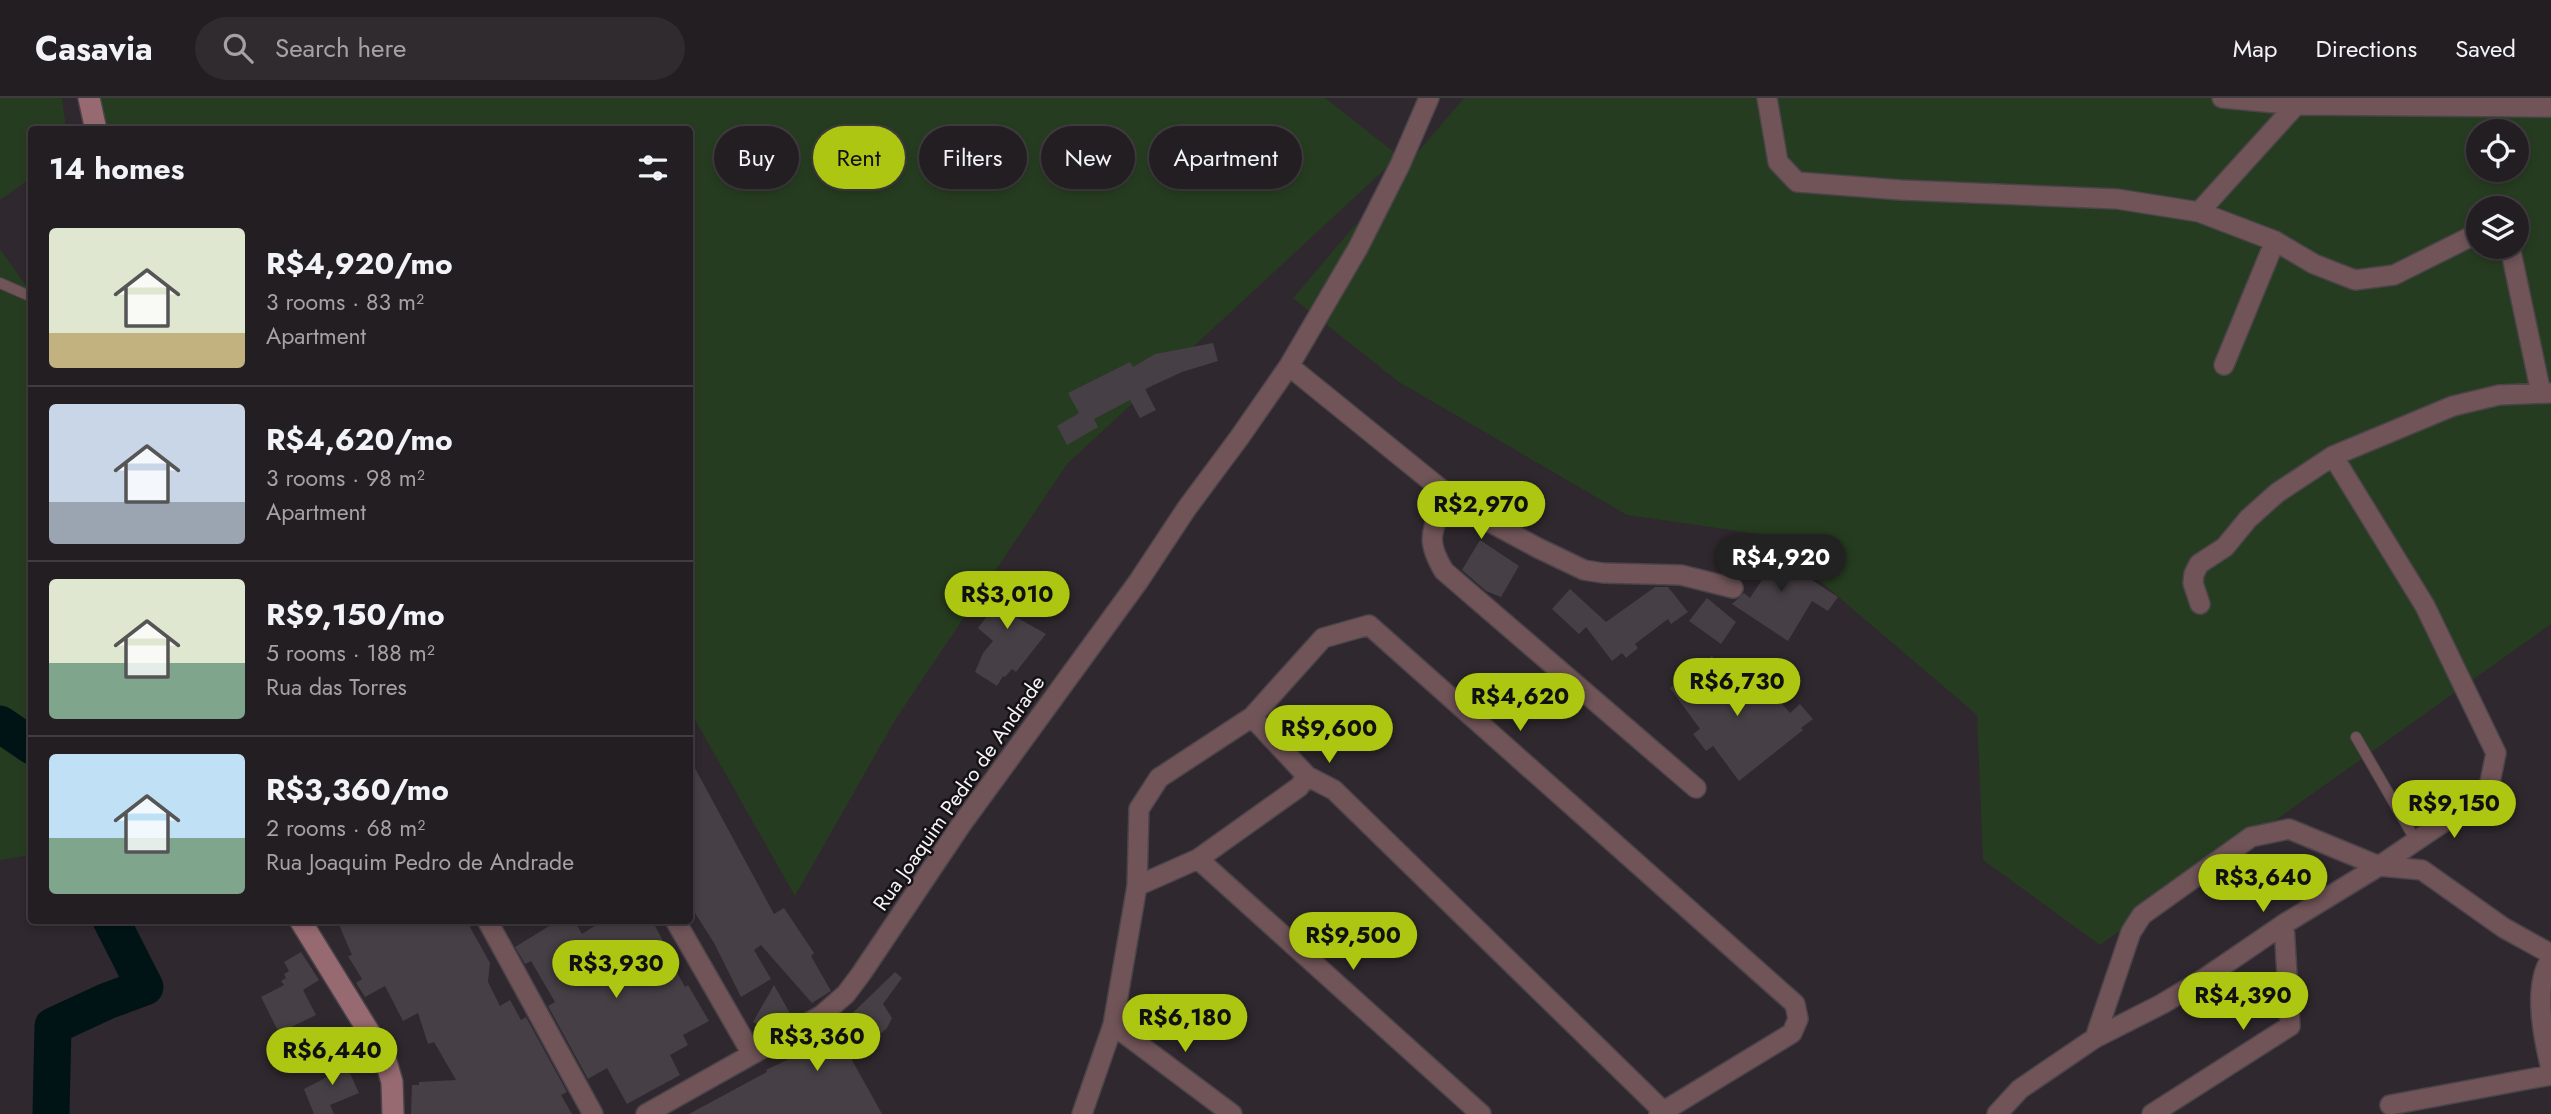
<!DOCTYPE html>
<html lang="en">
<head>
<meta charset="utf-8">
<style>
	body { margin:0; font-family:Jost,sans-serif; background:#2f2b2f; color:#f1f3f6; height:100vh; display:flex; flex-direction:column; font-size:26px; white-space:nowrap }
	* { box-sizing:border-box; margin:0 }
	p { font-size:23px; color:#a3a2a5 }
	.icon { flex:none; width:38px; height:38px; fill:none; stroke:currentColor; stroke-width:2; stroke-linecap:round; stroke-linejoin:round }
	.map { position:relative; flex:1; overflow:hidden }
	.details { position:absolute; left:28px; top:28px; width:665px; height:798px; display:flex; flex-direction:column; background:#231e22; border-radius:7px; box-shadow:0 4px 10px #0003,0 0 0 2px #403c40 }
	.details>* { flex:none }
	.guide { position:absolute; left:714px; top:28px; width:665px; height:63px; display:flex; gap:14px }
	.fabs { position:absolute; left:2466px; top:21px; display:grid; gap:14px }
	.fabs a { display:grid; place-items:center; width:63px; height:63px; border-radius:50%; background:#231e22; box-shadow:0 4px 10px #0003,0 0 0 2px #403c40; font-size:35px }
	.price { position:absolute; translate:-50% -60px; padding:0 16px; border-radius:24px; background:#acc611; color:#111; font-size:23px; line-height:46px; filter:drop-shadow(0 2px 4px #0008) }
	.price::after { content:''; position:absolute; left:50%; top:42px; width:21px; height:16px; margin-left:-10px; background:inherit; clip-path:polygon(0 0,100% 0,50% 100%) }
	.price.current { background:#222; color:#fff }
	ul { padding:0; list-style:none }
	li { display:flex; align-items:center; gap:21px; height:175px; padding:0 21px }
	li+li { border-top:2px solid #403c40 }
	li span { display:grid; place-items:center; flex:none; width:196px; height:140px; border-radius:7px; color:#555 }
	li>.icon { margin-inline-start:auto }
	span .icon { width:84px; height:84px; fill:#fffc; stroke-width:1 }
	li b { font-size:30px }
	h2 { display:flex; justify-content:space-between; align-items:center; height:84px; padding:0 21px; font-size:30px }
	.pill { padding:0 24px; border-radius:32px; background:#231e22; box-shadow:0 4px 10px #0003,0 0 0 2px #403c40; font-size:24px; line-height:63px }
	.pill.current { background:#acc611; color:#111 }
	header { display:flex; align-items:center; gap:42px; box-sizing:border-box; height:98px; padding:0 35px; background:#231e22; border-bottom:2px solid #403c40 }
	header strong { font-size:33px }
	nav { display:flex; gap:38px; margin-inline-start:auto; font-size:24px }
	.search { width:490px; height:63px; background:#2f2b2f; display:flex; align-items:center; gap:18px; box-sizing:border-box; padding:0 24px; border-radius:38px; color:#a3a2a5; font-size:26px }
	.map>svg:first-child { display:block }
</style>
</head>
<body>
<header>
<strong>Casavia</strong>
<div class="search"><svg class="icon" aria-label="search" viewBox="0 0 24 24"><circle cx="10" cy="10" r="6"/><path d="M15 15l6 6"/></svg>Search here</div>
<nav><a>Map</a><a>Directions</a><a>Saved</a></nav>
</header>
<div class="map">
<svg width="2551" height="1016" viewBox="0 0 2551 1016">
	<rect width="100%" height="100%" fill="#2f282e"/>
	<!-- green -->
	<path fill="#263c20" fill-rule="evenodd" d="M0 0H62L66 31 32 32 31 80 0 102Z
		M83 0H1325L1399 58 1067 366 895 622 795 798 690 613V32L86 31Z
		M1464 0H2551V526L2100 847 1983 762 1977 617 1766 437 1627 417 1399 284 1293 200ZM2478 33H2516V72H2478ZM2478 110H2516V149H2478Z
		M0 151 32 196 31 757 0 762Z"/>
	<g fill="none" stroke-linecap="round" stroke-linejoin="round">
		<!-- river -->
		<path stroke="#001416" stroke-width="37" d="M0 626 32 648
			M51 1016 53 928 107 903 145 889 111 822"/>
	</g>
	<!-- building -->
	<path fill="#463f45" d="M1213 245 1218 263 1182 274 1145 291 1156 312 1140 320 1130 302 1094 321 1098 329 1067 347 1057 328 1079 315 1068 295 1130 264 1133 269 1155 256Z
		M1480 442 1519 468 1501 499 1486 493 1462 472Z
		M1751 442 1838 499 1828 513 1812 503 1788 543 1732 506 1744 495 1750 500 1767 474 1741 456Z
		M1002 473 1032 490 1016 519 1046 536 1016 574 1012 571 1005 579 1003 578 997 588 975 574 983 555 993 543 978 530 992 511 996 492 991 490Z
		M1655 489H1668L1688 514 1671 526 1668 521 1635 546 1638 550 1626 560 1622 555 1612 563 1586 529 1579 536 1552 511 1570 491 1606 524Z
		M1707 500 1736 524 1721 546 1689 523Z
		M1712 558 1736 592 1751 581 1760 592 1766 587 1790 615 1800 606 1813 621 1801 630 1803 632 1739 683 1713 648 1706 653 1693 636 1700 631 1670 590Z
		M690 661 774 816 784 810 814 855 811 858 831 893 812 905 761 847 754 852 771 881 741 899 714 845 690 807Z
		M337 822H466L490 865 488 884 500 908 510 902 521 922 526 919 567 994 561 997 572 1016H411L412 987H419V984L456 982 434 944 428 946 418 915 403 923 385 888 365 899 356 885 362 881 348 858 352 857Z
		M559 822H574L582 836 604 822H652L664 845 662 847 685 889 688 887 709 923 683 937 688 947 670 957 680 977 627 1006 607 970 588 981 548 908 555 904 531 863 525 866 515 849Z
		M301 854 319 882 303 892 316 917 279 935 261 899 284 887 281 883 286 880 284 876 289 873 284 864Z
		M895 874 902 880 883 906 892 920 887 930 852 962 882 1016H689L767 974 766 972 810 951 817 963 850 949 835 932Z
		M774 887 791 917 768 931 753 924Z
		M341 956 359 995 330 1007 334 1016H314L304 991 331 977 324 964Z"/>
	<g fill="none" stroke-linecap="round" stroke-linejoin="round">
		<defs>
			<path id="service" d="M0 185 32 199
				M2356 639 2416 743"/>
			<path id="minor" d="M1767 0 1778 64 1797 84 1901 92 2117 101 2199 114 2296 7
				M2222 0 2296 7 2551 9
				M2199 114 2275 143 2314 166 2355 182 2394 177 2478 135
				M2510 149 2541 295
				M2224 267 2275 143
				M1289 268 1447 396 1482 420 1538 450 1584 472 1603 475 1681 477 1733 490
				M1447 396C1434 432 1423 438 1444 473L1696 690
				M2200 506 2193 485 2194 476 2199 466 2225 449 2248 421 2277 395 2333 358 2453 308 2499 297 2551 295
				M1252 619 1307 678
				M1198 761 1481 1016
				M1137 788 1139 711 1159 680 1252 619 1323 540 1369 527 1795 906 1798 921 1792 935 1659 1016
				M487 822 593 1016
				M675 822 752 956
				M2551 861C2532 888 2544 942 2551 971
				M1113 927 1232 1016
				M2095 940 2131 834 2142 817 2251 739 2289 731 2379 768 2488 694 2496 655 2425 508 2333 358
				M2390 1007 2551 977
				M646 1016 822 917 846 896 861 876 961 727 1138 484 1187 410 1239 340 1289 268 1358 150 1400 67 1429 0
				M1082 1016 1113 927 1137 788 1198 761 1299 689 1307 678 1334 692 1663 1013
				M1997 1016 2020 991 2095 940 2162 906 2202 882 2284 826 2379 768 2422 772 2504 830 2551 856
				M2152 1016 2290 928 2284 826"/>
			<path id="secondary" d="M89 0 96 32
				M300 822 385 960 392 984 393 1016"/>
		</defs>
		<!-- service casing -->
		<use href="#service" stroke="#4b444a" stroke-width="12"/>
		<!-- minor casing -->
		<use href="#minor" stroke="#4b444a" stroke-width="22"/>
		<!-- secondary casing -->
		<use href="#secondary" stroke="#4b444a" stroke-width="24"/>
		<!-- service -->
		<use href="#service" stroke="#705458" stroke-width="10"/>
		<!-- minor -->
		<use href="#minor" stroke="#705458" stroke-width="19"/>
		<!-- secondary -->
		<use href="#secondary" stroke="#976a71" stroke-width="21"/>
	</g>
	<g text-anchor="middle" stroke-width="5" stroke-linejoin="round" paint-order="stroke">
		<!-- street labels -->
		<g font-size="21" fill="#f7f3f7" stroke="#151215">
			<text transform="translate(959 695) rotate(-55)" y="7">Rua Joaquim Pedro de Andrade</text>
		</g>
	</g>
</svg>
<div class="fabs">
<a><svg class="icon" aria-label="locate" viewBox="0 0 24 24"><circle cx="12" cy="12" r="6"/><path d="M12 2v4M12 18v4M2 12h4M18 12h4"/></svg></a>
<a><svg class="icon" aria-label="layers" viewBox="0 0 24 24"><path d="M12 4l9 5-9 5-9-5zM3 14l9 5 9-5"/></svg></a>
</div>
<b class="price" style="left:1481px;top:443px">R$2,970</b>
<b class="price current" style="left:1781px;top:496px">R$4,920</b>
<b class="price" style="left:1007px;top:533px">R$3,010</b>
<b class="price" style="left:1737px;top:620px">R$6,730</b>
<b class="price" style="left:1520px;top:635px">R$4,620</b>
<b class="price" style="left:1329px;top:667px">R$9,600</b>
<b class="price" style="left:2454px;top:742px">R$9,150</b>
<b class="price" style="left:2263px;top:816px">R$3,640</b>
<b class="price" style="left:1353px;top:874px">R$9,500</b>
<b class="price" style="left:616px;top:902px">R$3,930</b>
<b class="price" style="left:2243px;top:934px">R$4,390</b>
<b class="price" style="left:1185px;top:956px">R$6,180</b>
<b class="price" style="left:817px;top:975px">R$3,360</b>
<b class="price" style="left:332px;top:989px">R$6,440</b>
<div class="guide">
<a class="pill">Buy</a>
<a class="pill current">Rent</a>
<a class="pill">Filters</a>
<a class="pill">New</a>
<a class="pill">Apartment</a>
</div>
<section class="details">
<h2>14 homes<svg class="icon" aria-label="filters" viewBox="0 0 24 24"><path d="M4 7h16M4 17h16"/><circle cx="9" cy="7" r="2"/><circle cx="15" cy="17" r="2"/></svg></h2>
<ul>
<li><span style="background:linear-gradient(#dfe7d0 75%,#c2b280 0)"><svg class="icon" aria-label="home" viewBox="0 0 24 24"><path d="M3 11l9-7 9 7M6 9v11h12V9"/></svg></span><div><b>R$4,920/mo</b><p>3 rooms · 83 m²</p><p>Apartment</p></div></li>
<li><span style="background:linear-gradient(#c9d6e8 70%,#9aa5b1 0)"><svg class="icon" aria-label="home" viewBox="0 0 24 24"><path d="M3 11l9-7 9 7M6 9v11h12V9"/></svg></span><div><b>R$4,620/mo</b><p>3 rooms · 98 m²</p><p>Apartment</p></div></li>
<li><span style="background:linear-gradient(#dfe7d0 60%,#7fa58c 0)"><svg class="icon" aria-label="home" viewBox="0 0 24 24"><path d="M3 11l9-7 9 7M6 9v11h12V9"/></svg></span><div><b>R$9,150/mo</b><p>5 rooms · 188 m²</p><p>Rua das Torres</p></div></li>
<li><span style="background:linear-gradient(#bfe0f5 60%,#7fa58c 0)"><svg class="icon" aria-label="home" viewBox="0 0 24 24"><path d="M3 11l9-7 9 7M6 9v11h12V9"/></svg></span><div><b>R$3,360/mo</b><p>2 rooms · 68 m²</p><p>Rua Joaquim Pedro de Andrade</p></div></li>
</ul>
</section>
</div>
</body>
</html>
